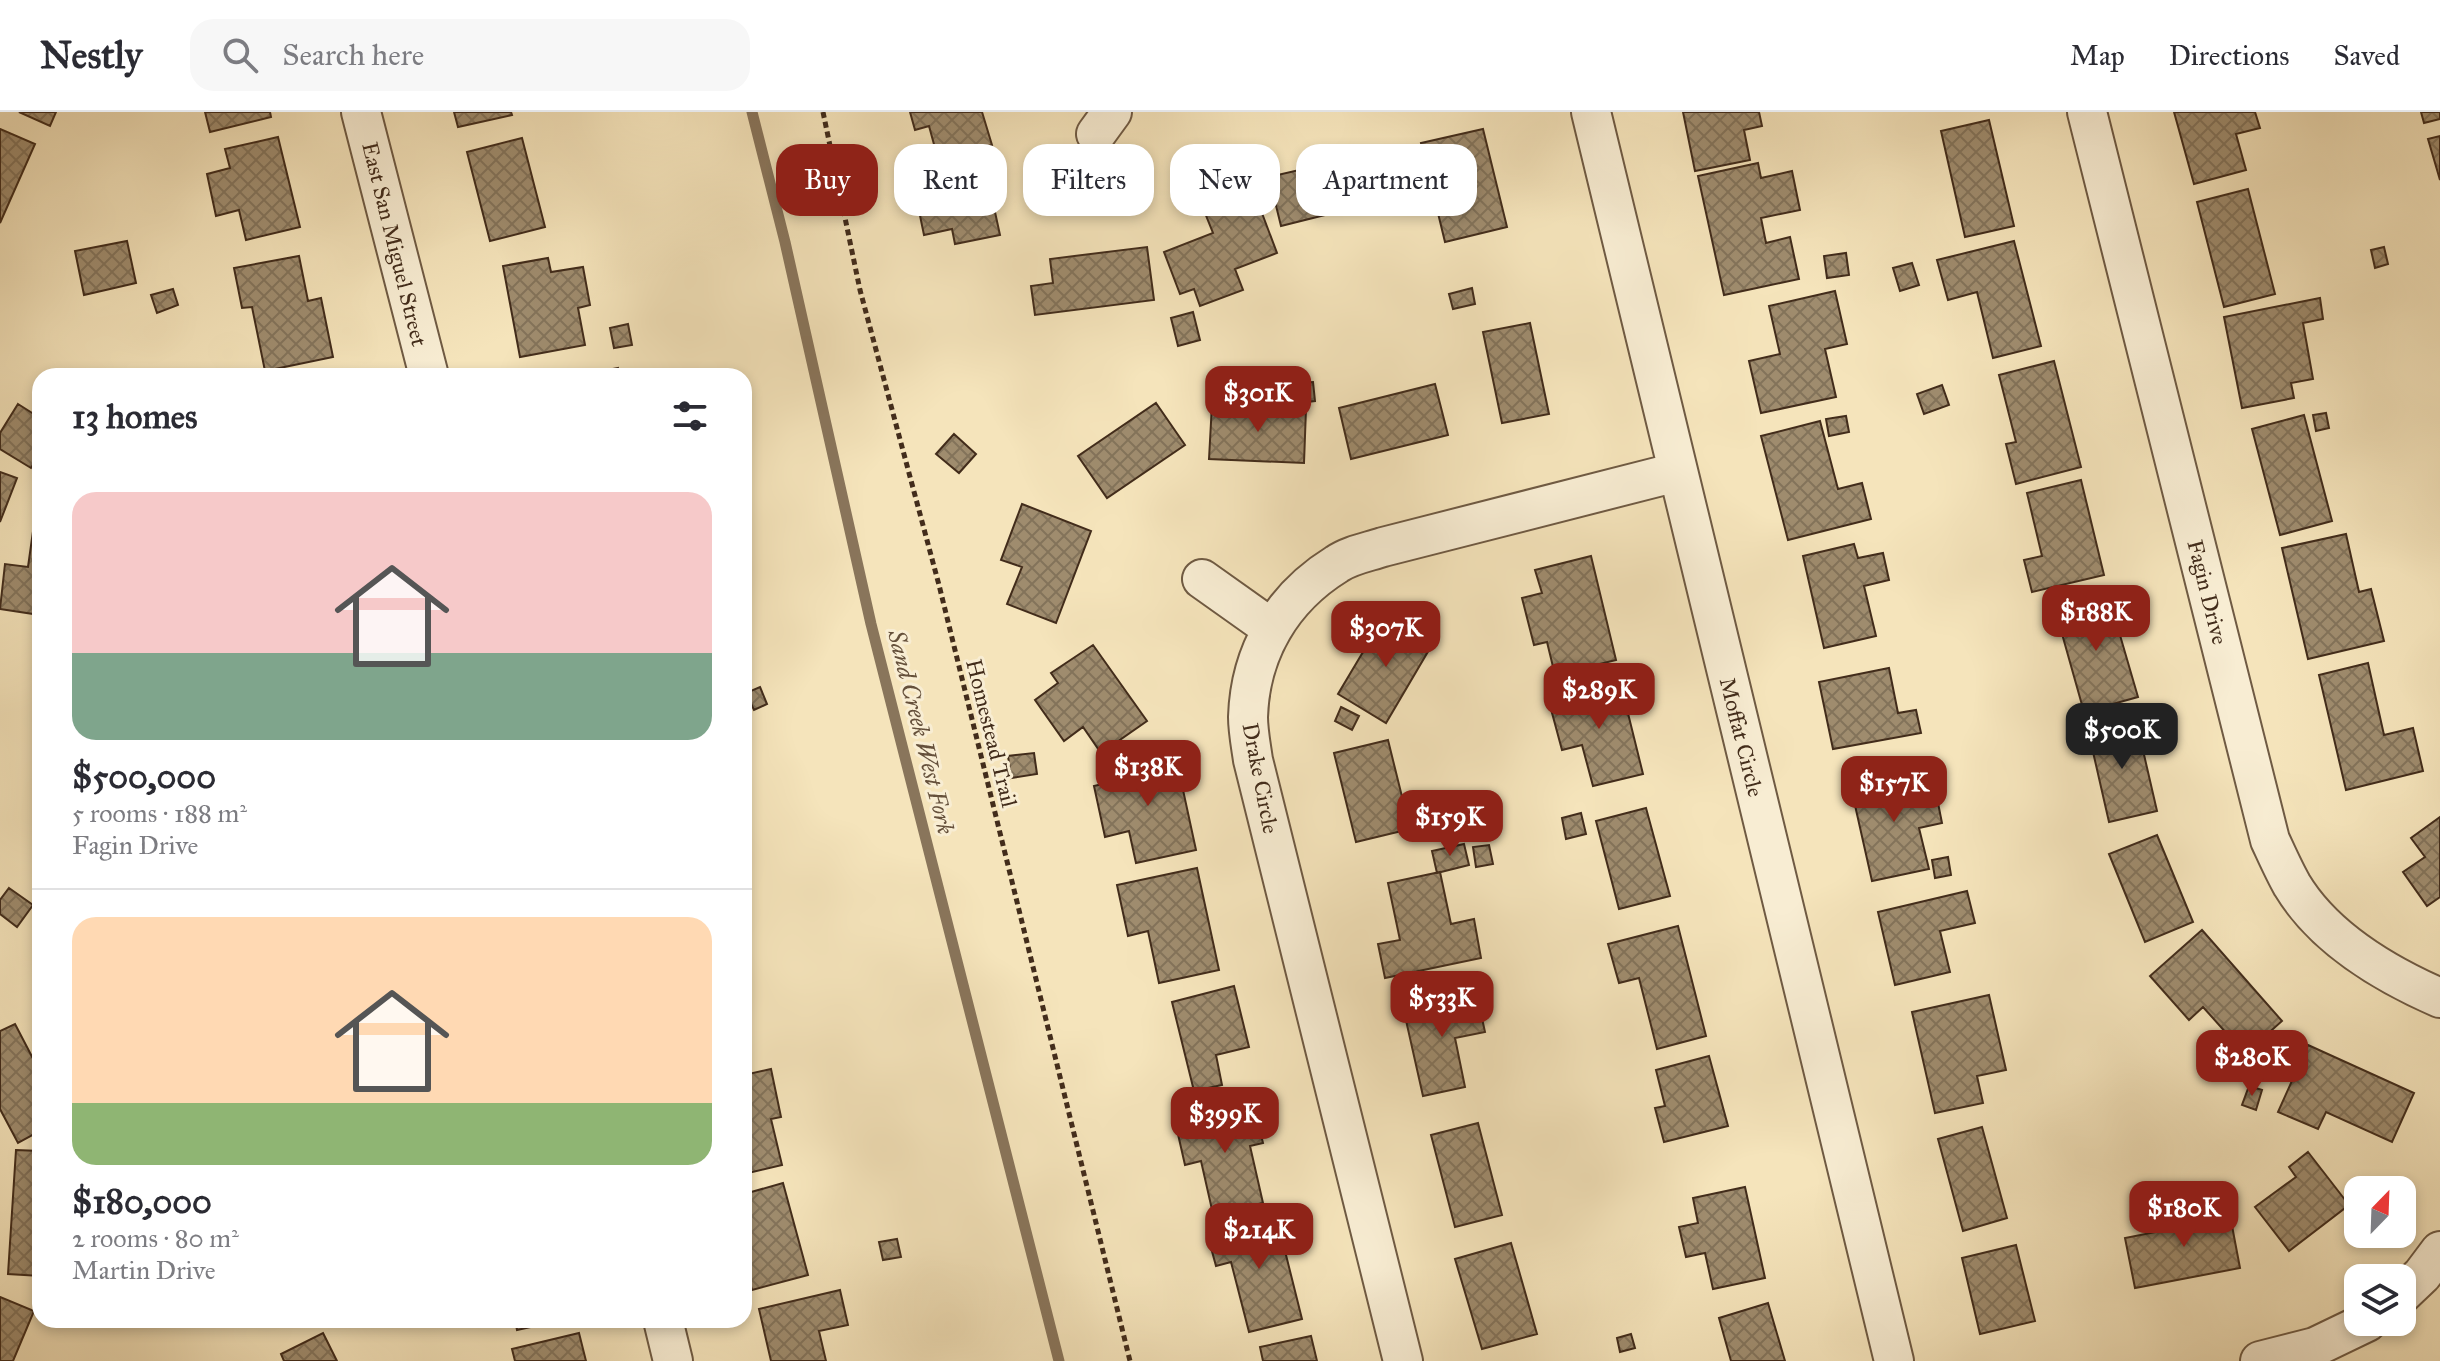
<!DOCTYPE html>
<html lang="en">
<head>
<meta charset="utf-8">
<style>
	body { margin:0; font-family:"IM FELL Great Primer",serif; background:#f7f7f7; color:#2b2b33; height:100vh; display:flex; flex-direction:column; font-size:30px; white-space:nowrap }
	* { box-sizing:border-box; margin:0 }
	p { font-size:26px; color:#7c7c81 }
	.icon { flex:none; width:44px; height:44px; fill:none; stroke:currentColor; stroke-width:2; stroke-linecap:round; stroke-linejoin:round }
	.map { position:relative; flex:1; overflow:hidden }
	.details { position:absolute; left:32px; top:256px; width:720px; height:960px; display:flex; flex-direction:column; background:#fff; border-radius:24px; box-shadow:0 4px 12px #0003 }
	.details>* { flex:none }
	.guide { position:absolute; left:776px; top:32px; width:760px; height:72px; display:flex; gap:16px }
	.needle { width:52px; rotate:23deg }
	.buttons { position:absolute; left:2344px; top:1064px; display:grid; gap:16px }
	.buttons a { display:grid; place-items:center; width:72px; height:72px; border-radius:16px; background:#fff; box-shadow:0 4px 12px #0003; font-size:40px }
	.price { position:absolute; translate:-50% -68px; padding:0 18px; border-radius:16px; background:#8f2418; color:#fff; font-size:26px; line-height:52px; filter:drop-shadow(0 2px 4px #0008) }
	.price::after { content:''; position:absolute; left:50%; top:48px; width:24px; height:18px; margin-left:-12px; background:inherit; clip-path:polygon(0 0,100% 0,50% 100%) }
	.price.selected { background:#222; color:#fff }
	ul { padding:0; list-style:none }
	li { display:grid; align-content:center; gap:16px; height:424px; padding:0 40px }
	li+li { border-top:2px solid #e1e1e2 }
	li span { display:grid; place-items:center; height:248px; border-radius:24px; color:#555 }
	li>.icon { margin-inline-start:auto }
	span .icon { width:144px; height:144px; fill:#fffc; stroke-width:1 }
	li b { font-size:34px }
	h2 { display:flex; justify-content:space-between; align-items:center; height:96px; padding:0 40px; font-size:34px }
	.tag { padding:0 28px; border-radius:24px; background:#fff; box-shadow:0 4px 12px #0003; font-size:28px; line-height:72px }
	.tag.selected { background:#8f2418; color:#fff }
	header { display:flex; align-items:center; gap:48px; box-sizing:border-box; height:112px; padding:0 40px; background:#fff; border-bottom:2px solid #e1e1e2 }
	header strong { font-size:38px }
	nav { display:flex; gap:44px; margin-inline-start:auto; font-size:28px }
	.search { width:560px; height:72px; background:#f7f7f7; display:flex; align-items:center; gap:20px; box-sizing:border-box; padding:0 28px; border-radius:24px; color:#7c7c81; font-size:30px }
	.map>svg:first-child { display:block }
</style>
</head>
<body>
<header>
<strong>Nestly</strong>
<div class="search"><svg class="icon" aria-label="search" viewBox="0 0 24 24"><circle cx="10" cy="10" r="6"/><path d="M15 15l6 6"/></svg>Search here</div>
<nav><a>Map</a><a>Directions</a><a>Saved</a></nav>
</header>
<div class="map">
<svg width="2440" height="1249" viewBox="0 0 2440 1249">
	<defs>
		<pattern id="building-cross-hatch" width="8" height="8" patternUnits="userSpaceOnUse" patternTransform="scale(2)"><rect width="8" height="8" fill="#9f8c6e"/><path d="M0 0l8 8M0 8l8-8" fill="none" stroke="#83735a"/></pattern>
	</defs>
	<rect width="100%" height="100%" fill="#f5e4bb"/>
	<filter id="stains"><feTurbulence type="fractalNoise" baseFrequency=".0025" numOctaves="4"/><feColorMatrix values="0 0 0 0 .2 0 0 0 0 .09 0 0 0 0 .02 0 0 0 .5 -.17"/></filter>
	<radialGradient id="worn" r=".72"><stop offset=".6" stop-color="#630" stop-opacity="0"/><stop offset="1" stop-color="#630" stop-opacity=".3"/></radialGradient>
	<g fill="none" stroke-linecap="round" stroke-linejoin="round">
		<!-- stream -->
		<path stroke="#89755b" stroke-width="11" d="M752 0 785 130 871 512 1059 1249"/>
	</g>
	<!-- building -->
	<path fill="url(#building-cross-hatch)" stroke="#422c1b" stroke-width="2" d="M19 0H56L50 14Z
		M205 0H270L271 5 210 20Z
		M454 0H511L512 3 458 15Z
		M910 0H982L992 33 938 47 929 14 915 18Z
		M1683 0H1759L1762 14 1744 18 1750 48 1695 59Z
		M2174 0H2255L2260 16 2236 22 2246 58 2194 72Z
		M2421 0H2440V7L2424 11Z
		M1989 8 2014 114 1965 125 1941 19Z
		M0 17 35 32 0 111Z
		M1483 17 1507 115 1445 130 1421 31Z
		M2440 24V68L2428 27Z
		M278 25 300 115 246 128 239 98 216 104 207 62 230 56 225 37Z
		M522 26 545 115 490 129 467 40Z
		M1373 41 1385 88 1281 114 1269 65Z
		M983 45 1000 123 955 132 952 117 924 123 911 60Z
		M1758 51 1761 66 1792 59 1800 98 1761 106 1766 131 1790 125 1799 167 1724 183 1698 64Z
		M1251 72 1277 141 1235 157 1243 178 1200 194 1194 177 1180 182 1164 140 1213 121 1201 91Z
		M2248 77 2275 182 2224 195 2197 90Z
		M127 129 136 171 84 183 75 139Z
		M2014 129 2041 234 1993 246 1977 180 1948 188 1937 148Z
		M1147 135 1154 188 1035 203 1031 174 1053 171 1050 147Z
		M2384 135 2388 152 2375 156 2371 138Z
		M1846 141 1849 163 1827 166 1824 144Z
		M299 144 308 189 321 186 333 245 265 259 252 195 242 196 234 156Z
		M548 146 551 160 583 155 590 193 578 196 585 233 520 245 503 154Z
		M1912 151 1919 173 1900 179 1893 156Z
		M1472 176 1475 192 1453 197 1449 182Z
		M173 177 178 193 157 201 151 183Z
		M1835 179 1847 232 1825 237 1836 285 1761 301 1749 249 1780 242 1769 194Z
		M2320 186 2323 207 2303 211 2313 267 2291 271 2294 286 2242 296 2224 205Z
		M1193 200 1200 228 1178 234 1171 206Z
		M1530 211 1549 302 1502 311 1483 220Z
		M628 212 632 233 614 236 610 216Z
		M2054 249 2081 355 2016 372 2006 332 2016 330 1999 263Z
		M618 256 619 264H577Z
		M1313 270 1315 289 1297 291 1295 271Z
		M1435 272 1448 323 1351 347 1339 296Z
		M1942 273 1949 293 1924 302 1917 282Z
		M1156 291 1185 333 1107 386 1078 344Z
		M18 292 40 306V342L31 356 0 337V321Z
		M1212 292 1306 297 1304 351 1209 347Z
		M2326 301 2329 316 2316 319 2313 303Z
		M2304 303 2332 409 2280 423 2252 317Z
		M1846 304 1849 320 1829 324 1826 307Z
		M1820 309 1838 377 1862 371 1871 407 1788 428 1761 324Z
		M954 322 976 342 959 361 936 342Z
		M0 360 17 366 0 410Z
		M2081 368 2104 463 2032 480 2024 448 2042 444 2027 381Z
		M1022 392 1091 419 1056 511 1007 492 1022 455 1001 448Z
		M35 405H40V503L0 497 5 452 28 455Z
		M2346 422 2359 480 2371 477 2384 529 2308 547 2282 436Z
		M1854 432 1858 446 1883 441 1889 468 1864 474 1876 524 1824 536 1803 444Z
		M1591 444 1616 548 1555 563 1547 530 1534 533 1522 486 1542 481 1535 458Z
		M2108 482 2138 585 2084 600 2055 497Z
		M1385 503 1433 531 1386 611 1338 582Z
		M1093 533 1147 609 1101 641 1083 615 1064 629 1035 588 1058 571 1051 561Z
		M2368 551 2384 623 2413 616 2423 659 2346 678 2319 563Z
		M1889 556 1898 601 1916 598 1921 621 1833 637 1819 570Z
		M1620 569 1643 662 1593 674 1582 633 1562 638 1548 586Z
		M760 575 767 592 754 598 746 581Z
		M1341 595 1359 604 1352 618 1335 609Z
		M2136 608 2157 699 2109 710 2088 618Z
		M1388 628 1410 717 1356 730 1334 641Z
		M1034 641 1037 662 1011 666 1008 644Z
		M1175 641 1196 738 1136 751 1129 719 1105 725 1094 674 1115 669 1112 655Z
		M1900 660 1904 678 1934 671 1942 711 1919 716 1929 757 1872 769 1850 671Z
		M1646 696 1670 784 1619 797 1596 709Z
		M1581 701 1586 722 1566 727 1562 706Z
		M2440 705V785L2427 794 2403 760 2425 745 2411 726Z
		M1460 707 1465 725 1446 730 1441 712Z
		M2157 723 2193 810 2145 830 2109 742Z
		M1464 732 1469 753 1437 761 1432 739Z
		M1489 733 1493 752 1476 755 1473 735Z
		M1948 745 1951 763 1935 766 1932 748Z
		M1197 756 1219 858 1159 871 1148 819 1128 824 1117 773Z
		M1440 760 1451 812 1474 807 1481 846 1385 866 1378 832 1400 828 1388 771Z
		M9 776 33 793 17 815 0 802V788Z
		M1967 779 1975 811 1940 819 1950 860 1895 873 1878 800Z
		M1678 814 1706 924 1657 937 1639 866 1619 871 1608 832Z
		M2202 818 2282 909 2245 942 2203 895 2189 908 2150 864Z
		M1234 874 1249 935 1216 943 1222 973 1194 979 1172 890Z
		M1476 879 1485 920 1455 926 1465 975 1423 984 1403 895Z
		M1989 883 2006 958 1977 964 1983 991 1935 1001 1912 900Z
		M15 912 40 960V1019L18 1031 0 997V919Z
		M2308 933 2414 981 2392 1030 2326 1000 2318 1017 2278 1000Z
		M1709 944 1728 1014 1664 1030 1655 996 1665 994 1656 958Z
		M771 957 781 1005 771 1007 782 1053 744 1062V963Z
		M2249 974 2262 978 2256 998 2242 993Z
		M1253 991 1263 1031 1250 1034 1263 1091 1213 1102 1201 1049 1185 1053 1175 1009Z
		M1478 1011 1502 1103 1455 1115 1431 1023Z
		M1982 1015 2007 1106 1963 1119 1938 1027Z
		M16 1038 40 1039V1164L8 1162Z
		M2308 1040 2349 1093 2289 1139 2255 1095 2296 1065 2289 1055Z
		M783 1071 808 1163 752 1178 744 1149V1082Z
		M1745 1075 1765 1166 1713 1177 1705 1141 1686 1145 1679 1115 1698 1111 1693 1086Z
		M2196 1092 2199 1104 2229 1098 2240 1156 2135 1176 2125 1126 2176 1116 2173 1097Z
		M1276 1103 1302 1207 1249 1220 1231 1150 1216 1154 1207 1121Z
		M897 1127 901 1145 883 1148 879 1130Z
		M1511 1131 1537 1222 1482 1237 1455 1147Z
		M2016 1133 2035 1209 1980 1222 1962 1146Z
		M840 1178 848 1213 819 1219 826 1249H771L759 1197Z
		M0 1185 34 1199 13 1249H0Z
		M1768 1191 1785 1249H1731L1719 1206Z
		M515 1208H562L517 1218Z
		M323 1221 337 1249H284L281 1242Z
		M579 1221 586 1249H515L512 1237Z
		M1631 1222 1635 1236 1620 1240 1617 1226Z
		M1311 1224 1317 1249H1263L1260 1235Z"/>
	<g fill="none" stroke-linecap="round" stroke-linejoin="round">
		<defs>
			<path id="minor" d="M361 0 429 264
				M1591 0 1894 1249
				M2087 0 2270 728C2277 743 2284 759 2292 773 2324 826 2385 862 2440 886
				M1096 22 1112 0
				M1202 467 1271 516
				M2402 1182 2422 1163 2440 1139
				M663 1208 673 1249
				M1403 1249 1253 648C1251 634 1248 619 1248 605 1250 540 1282 486 1337 452 1350 443 1368 440 1383 435L1677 360
				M2260 1249 2315 1235 2367 1210"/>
		</defs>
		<!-- minor casing -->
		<use href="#minor" stroke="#6f5a43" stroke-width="42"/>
		<!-- path -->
		<path stroke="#422c1b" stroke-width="5" stroke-dasharray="6 4" stroke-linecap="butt" d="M823 0 860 178 939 473 1130 1249"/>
		<!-- minor -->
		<use href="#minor" stroke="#f8edd3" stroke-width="38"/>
	</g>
	<g text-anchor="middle" stroke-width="6" stroke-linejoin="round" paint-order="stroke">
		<!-- street labels -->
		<g font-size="22" fill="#422c1b" stroke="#f8edd3">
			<text transform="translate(395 132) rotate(76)" y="8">East San Miguel Street</text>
			<text transform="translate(2208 480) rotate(76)" y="8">Fagin Drive</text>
			<text transform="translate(992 621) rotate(76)" y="8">Homestead Trail</text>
			<text transform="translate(1742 625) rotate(76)" y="8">Moffat Circle</text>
			<text transform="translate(1261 666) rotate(79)" y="8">Drake Circle</text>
		</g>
		<!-- water labels -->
		<g font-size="24" font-style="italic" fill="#65503b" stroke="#f8edd3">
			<text transform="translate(921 620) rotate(76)" y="8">Sand Creek West Fork</text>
		</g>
	</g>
	<rect width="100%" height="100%" filter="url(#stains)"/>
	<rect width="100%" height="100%" fill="url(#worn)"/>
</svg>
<div class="buttons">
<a><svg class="needle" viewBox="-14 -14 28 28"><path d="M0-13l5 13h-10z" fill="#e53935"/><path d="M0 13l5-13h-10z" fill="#7c7c81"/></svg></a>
<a><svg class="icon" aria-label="layers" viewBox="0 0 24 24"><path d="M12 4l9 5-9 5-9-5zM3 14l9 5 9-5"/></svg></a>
</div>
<b class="price" style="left:1258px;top:322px">$301K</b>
<b class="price" style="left:2096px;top:541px">$188K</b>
<b class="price" style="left:1386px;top:557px">$307K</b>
<b class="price" style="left:1599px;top:619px">$289K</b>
<b class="price selected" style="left:2122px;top:659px">$500K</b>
<b class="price" style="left:1148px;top:696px">$138K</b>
<b class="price" style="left:1894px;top:712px">$157K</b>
<b class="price" style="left:1450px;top:746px">$159K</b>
<b class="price" style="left:1442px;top:927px">$533K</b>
<b class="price" style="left:2252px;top:986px">$280K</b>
<b class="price" style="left:1225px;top:1043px">$399K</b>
<b class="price" style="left:2184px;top:1137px">$180K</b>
<b class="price" style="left:1259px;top:1159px">$214K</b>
<div class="guide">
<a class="tag selected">Buy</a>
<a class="tag">Rent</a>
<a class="tag">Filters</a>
<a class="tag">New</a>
<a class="tag">Apartment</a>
</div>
<section class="details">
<h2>13 homes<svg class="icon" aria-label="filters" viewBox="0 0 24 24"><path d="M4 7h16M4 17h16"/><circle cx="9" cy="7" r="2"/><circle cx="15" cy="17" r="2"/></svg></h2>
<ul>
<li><span style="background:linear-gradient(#f6c9c9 65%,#7fa58c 0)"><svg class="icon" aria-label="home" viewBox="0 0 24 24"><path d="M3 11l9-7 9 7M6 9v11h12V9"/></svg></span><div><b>$500,000</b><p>5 rooms · 188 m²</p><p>Fagin Drive</p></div></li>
<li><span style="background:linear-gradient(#ffd9b3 75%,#8fb573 0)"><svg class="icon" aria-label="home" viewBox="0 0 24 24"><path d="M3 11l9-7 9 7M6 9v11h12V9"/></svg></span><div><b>$180,000</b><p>2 rooms · 80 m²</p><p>Martin Drive</p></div></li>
</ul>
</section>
</div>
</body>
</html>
